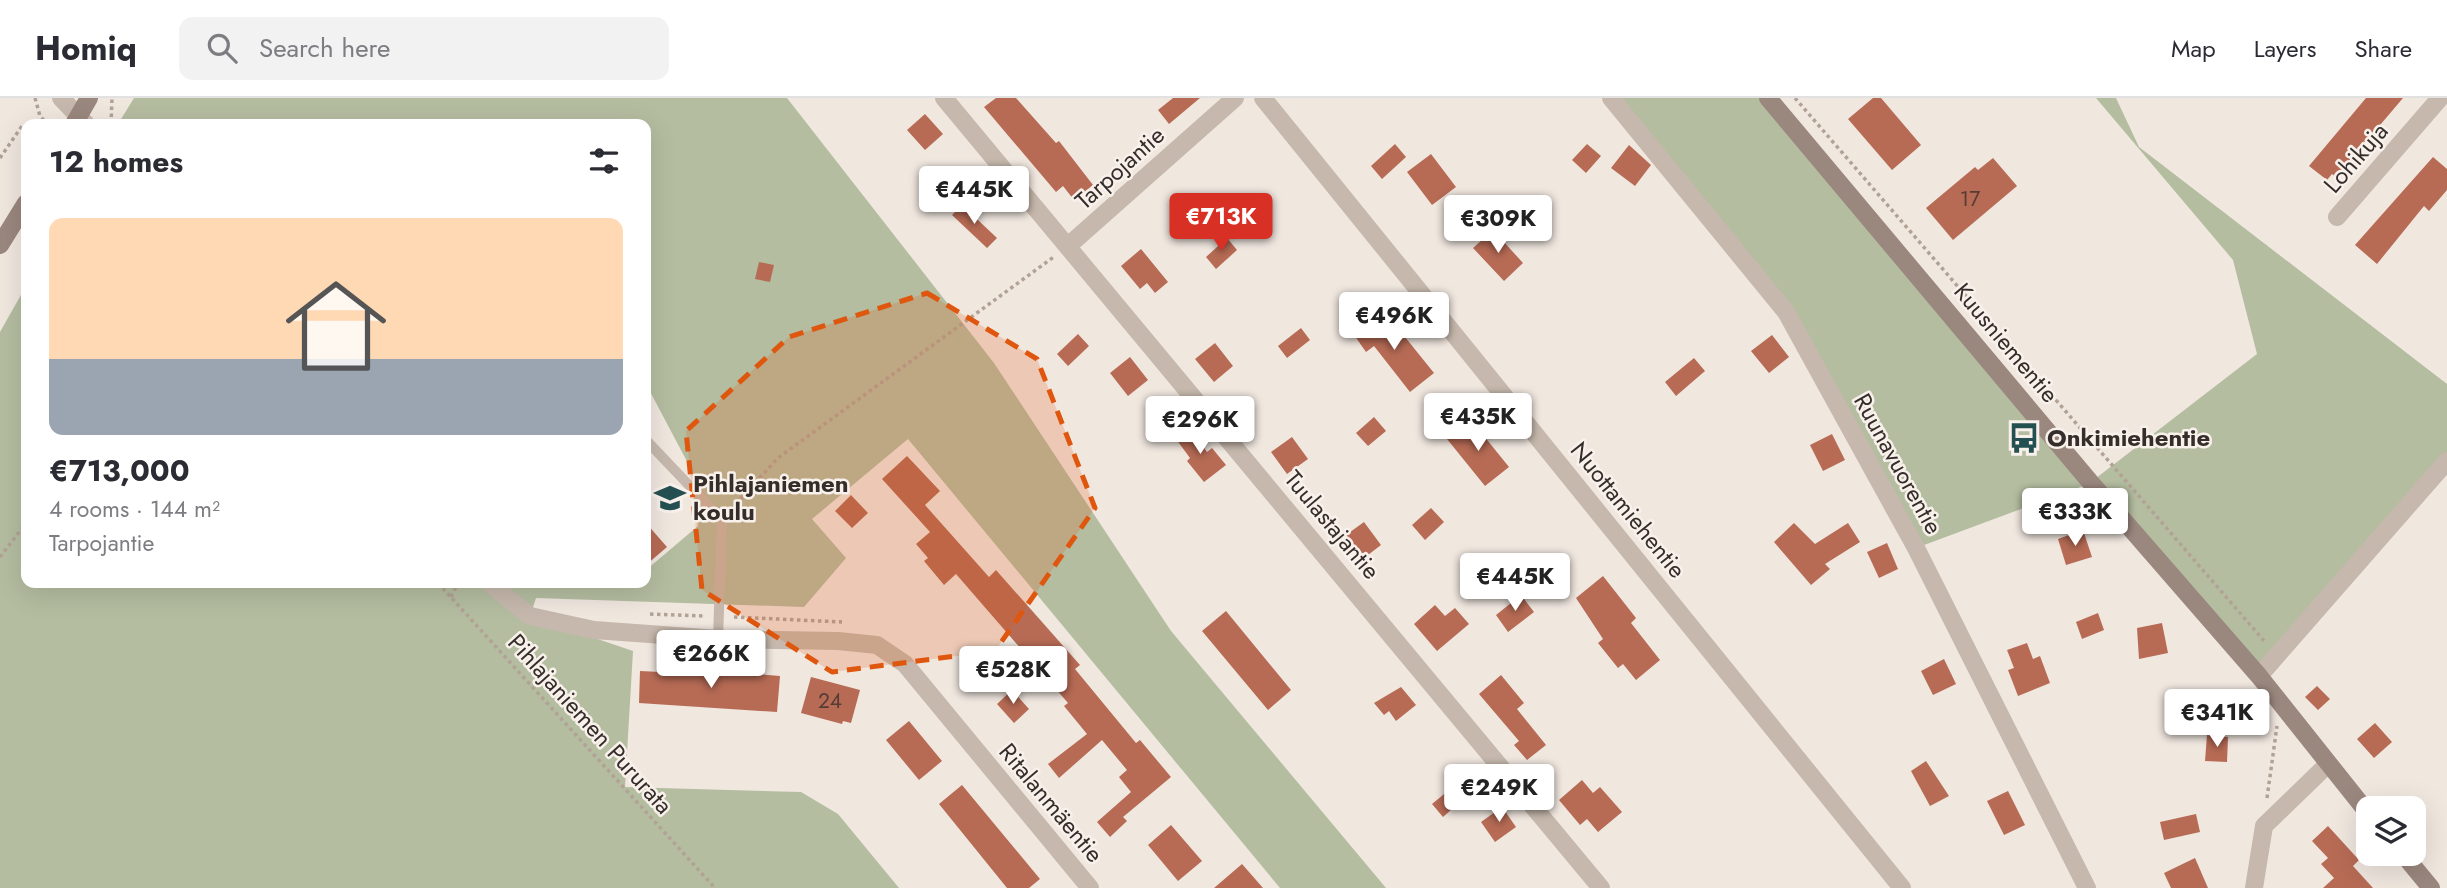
<!DOCTYPE html>
<html lang="en">
<head>
<meta charset="utf-8">
<style>
	body { margin:0; font-family:Jost,sans-serif; background:#f2f2f3; color:#2b2b33; height:100vh; display:flex; flex-direction:column; font-size:26px; white-space:nowrap }
	* { box-sizing:border-box; margin:0 }
	p { font-size:23px; color:#7c7c81 }
	.icon { flex:none; width:38px; height:38px; fill:none; stroke:currentColor; stroke-width:2; stroke-linecap:round; stroke-linejoin:round }
	.map { position:relative; flex:1; overflow:hidden }
	.side { position:absolute; left:21px; top:21px; width:630px; height:469px; display:flex; flex-direction:column; background:#fff; border-radius:14px; box-shadow:0 7px 28px #0002 }
	.side>* { flex:none }
	.controls { position:absolute; left:2356px; top:698px; display:grid; gap:14px }
	.controls a { display:grid; place-items:center; width:70px; height:70px; border-radius:14px; background:#fff; box-shadow:0 7px 28px #0002; font-size:35px }
	.price { position:absolute; translate:-50% -60px; padding:0 16px; border-radius:7px; background:#fff; color:#222; font-size:23px; line-height:46px; filter:drop-shadow(0 2px 4px #0008) }
	.price::after { content:''; position:absolute; left:50%; top:42px; width:21px; height:16px; margin-left:-10px; background:inherit; clip-path:polygon(0 0,100% 0,50% 100%) }
	.price.active { background:#d93025; color:#fff }
	ul { padding:0; list-style:none }
	li { display:grid; align-content:center; gap:14px; height:371px; padding:0 28px }
	li span { display:grid; place-items:center; height:217px; border-radius:14px; color:#555 }
	li>.icon { margin-inline-start:auto }
	span .icon { width:126px; height:126px; fill:#fffc; stroke-width:1 }
	li b { font-size:30px }
	h2 { display:flex; justify-content:space-between; align-items:center; height:84px; padding:0 28px; font-size:30px }
	header { display:flex; align-items:center; gap:42px; box-sizing:border-box; height:98px; padding:0 35px; background:#fff; border-bottom:2px solid #e1e1e2 }
	header strong { font-size:33px }
	nav { display:flex; gap:38px; margin-inline-start:auto; font-size:24px }
	.search { width:490px; height:63px; background:#f2f2f3; display:flex; align-items:center; gap:18px; box-sizing:border-box; padding:0 24px; border-radius:14px; color:#7c7c81; font-size:26px }
	.map>svg:first-child { display:block }
</style>
</head>
<body>
<header>
<strong>Homiq</strong>
<div class="search"><svg class="icon" aria-label="search" viewBox="0 0 24 24"><circle cx="10" cy="10" r="6"/><path d="M15 15l6 6"/></svg>Search here</div>
<nav><a>Map</a><a>Layers</a><a>Share</a></nav>
</header>
<div class="map">
<svg width="2447" height="790" viewBox="0 0 2447 790">
	<rect width="100%" height="100%" fill="#f0e7df"/>
	<!-- green -->
	<path fill="#b4bda0" d="M134 0H787L994 265 1171 533 1386 790H1280L908 341 812 421 846 460 804 509 536 500 530 518 633 553 625 689 801 694 838 716 899 790H0V234L26 188V485H646V472L698 428 691 371 646 286V26H118Z
		M1611 0H1768L2091 384 2257 256 2233 162 2096 0H2116L2139 49 2447 286V354L2259 578 2091 385 1916 450 1786 214Z"/>
	<!-- building -->
	<path fill="#b76b55" d="M996 0H1016L1056 45 1059 43 1093 87 1074 102 1063 88 1056 94 984 9Z
		M1173 0H1200L1169 26 1158 12Z
		M1873 0H1881L1921 47 1892 72 1848 21Z
		M2366 0H2403L2336 79 2332 76 2327 82 2309 68Z
		M925 16 943 36 925 52 907 32Z
		M1395 46 1406 59 1382 81 1371 68Z
		M1587 46 1601 58 1586 75 1572 62Z
		M1629 47 1651 67 1635 88 1611 70Z
		M1431 56 1456 89 1432 107 1407 74Z
		M2433 59 2447 71V92L2429 113 2424 108 2377 166 2355 147Z
		M1993 60 2017 88 1953 142 1926 110 1975 69 1978 72Z
		M962 107 997 140 987 150 952 117Z
		M1493 132 1523 165 1504 183 1473 150Z
		M1227 140 1237 152 1216 171 1206 159Z
		M1141 151 1168 184 1155 195 1147 185 1140 191 1121 168Z
		M759 164 774 167 770 184 755 181Z
		M1378 215 1398 244 1405 239 1434 275 1410 294 1374 248 1366 254 1352 234Z
		M1301 230 1310 242 1287 260 1278 248Z
		M1078 236 1089 248 1068 268 1057 256Z
		M1772 237 1789 259 1769 275 1751 253Z
		M1215 245 1233 268 1214 284 1195 261Z
		M1130 259 1148 282 1128 298 1110 275Z
		M1694 260 1705 273 1676 298 1665 284Z
		M1374 319 1386 333 1368 348 1356 335Z
		M1471 322 1509 369 1485 388 1447 341Z
		M1190 330 1207 354 1212 350 1226 367 1204 384 1187 363 1190 360 1176 341Z
		M1832 336 1845 362 1823 373 1810 347Z
		M1292 339 1308 361 1287 376 1271 354Z
		M907 358 940 393 925 407 989 479 996 472 1080 567 1075 571 1136 645 1140 642 1171 679 1123 719 1127 723 1110 739 1097 724 1131 694 1119 679 1127 672 1102 642 1059 680 1048 666 1087 636 1064 608 1068 605 956 476 944 487 924 463 928 460 916 446 930 434 882 381Z
		M851 397 868 415 852 430 835 413Z
		M1431 410 1444 424 1425 442 1412 427Z
		M1364 424 1381 447 1364 460 1346 437Z
		M646 425 667 449 646 467Z
		M1794 425 1815 446 1848 425 1860 444 1825 466 1830 471 1811 487 1774 444Z
		M2083 432 2092 459 2066 467 2058 441Z
		M1887 445 1898 471 1879 480 1867 454Z
		M1603 478 1636 520 1631 525 1660 562 1636 582 1623 566 1618 570 1598 545 1603 541 1576 500Z
		M1521 497 1534 514 1508 534 1496 517Z
		M1435 507 1445 518 1455 510 1469 526 1437 553 1414 526Z
		M1226 513 1291 592 1268 612 1202 533Z
		M2098 515 2104 532 2082 541 2076 524Z
		M2162 525 2168 555 2139 561 2137 530Z
		M2027 545 2033 561 2040 558 2050 585 2018 598 2008 572 2014 570 2007 552Z
		M1944 561 1956 586 1933 597 1921 573Z
		M640 573 723 577V573L780 578 777 614 639 605Z
		M1501 577 1524 605 1517 611 1546 647 1527 662 1514 647 1519 643 1479 596Z
		M811 579 860 592 851 625 843 623 842 626 801 615Z
		M2317 588 2330 601 2318 612 2305 599Z
		M1401 589 1416 607 1396 623 1389 613 1384 617 1374 605Z
		M1012 592 1029 611 1014 625 997 606Z
		M909 623 942 663 919 682 886 642Z
		M2375 625 2392 644 2374 660 2357 641Z
		M2207 637 2228 639 2227 664 2205 663Z
		M1926 663 1949 698 1930 708 1911 673Z
		M1582 682 1593 695 1600 689 1622 714 1598 734 1587 721 1580 727 1559 702Z
		M962 687 1040 781 1029 790H1007L939 706Z
		M1449 692 1460 704 1443 719 1432 706Z
		M2008 693 2025 727 2004 737 1987 703Z
		M1502 709 1516 729 1495 744 1481 724Z
		M2196 716 2200 734 2164 742 2160 724Z
		M1171 727 1202 763 1178 783 1148 747Z
		M2328 728 2359 762 2353 768 2373 790H2323L2334 780 2321 766 2328 760 2312 743Z
		M2195 760 2208 790H2171L2164 775Z
		M1242 766 1263 790H1214Z"/>
	<g fill="none" stroke-linecap="round" stroke-linejoin="round">
		<!-- path -->
		<path stroke="#b2a296" stroke-width="3.5" stroke-dasharray="3.5 3.5" stroke-linecap="butt" d="M35 0 40 18 47 26
			M1795 0 2265 544
			M111 26 112 0
			M0 60 22 28 26 32
			M731 411 778 360 1055 158
			M0 459 26 425
			M438 485 715 790
			M451 499 458 485
			M650 516 705 518
			M734 519 842 524
			M2267 700 2277 628"/>
		<!-- lane -->
		<path stroke="#c6b8ac" stroke-width="10" d="M646 342 722 422 718 541"/>
		<!-- street -->
		<path stroke="#c6b8ac" stroke-width="18" d="M61 0 86 26
			M944 0 1601 790
			M1263 0 1902 790
			M1611 0 1786 214 1916 450 2087 790
			M2337 119 2440 0
			M1068 148 1235 0
			M489 485 530 518 594 532 718 541 838 543 877 547 905 566 1090 790
			M2259 578 2447 363
			M2254 790 2264 728 2327 667"/>
		<!-- secondary -->
		<path stroke="#9a877e" stroke-width="18" d="M1768 0 2091 385 2259 578 2368 715
			M74 26 89 0
			M0 147 26 105
			M2403 756 2431 790"/>
	</g>
	<!-- marked area -->
	<path fill="#df570e" fill-opacity="0.2" stroke="#df570e" stroke-width="5" stroke-dasharray="14 9" stroke-linejoin="round" d="M927 195 1037 261 1095 410 995 553 832 574 702 492 686 333 789 239Z"/>
	<!-- icons -->
	<defs>
		<symbol id="bus-bare" viewBox="-9 -9 18 18"><path d="M-5-6H5V4H4V6H2V4H-2V6H-4V4H-5ZM-3.5-4V0h7V-4ZM-3.5 1.2v1.5H-2V1.2ZM2 1.2v1.5H3.5V1.2Z" fill="#255052" stroke="#f8f1eb" stroke-width="2.5" paint-order="stroke"/></symbol>
		<symbol id="school-bare" viewBox="-9 -9 18 18"><path d="M0-5L7-2L0 1L-7-2ZM-4 1L0 2.5L4 1V4Q0 6-4 4Z" fill="#255052" stroke="#f8f1eb" stroke-width="2.5" paint-order="stroke"/></symbol>
	</defs>
	<g fill-rule="evenodd">
		<use href="#bus-bare" x="2002" y="318" width="44" height="44"/>
		<use href="#school-bare" x="648" y="378" width="44" height="44"/>
	</g>
	<g text-anchor="middle" stroke-width="5" stroke-linejoin="round" paint-order="stroke">
		<!-- number labels -->
		<g font-size="21" fill="#563c35">
			<text x="1970" y="108">17</text>
			<text x="830" y="610">24</text>
		</g>
		<!-- street labels -->
		<g font-size="24" fill="#352d2a" stroke="#f8f1eb">
			<text transform="translate(2356 60) rotate(-49)" y="8">Lohikuja</text>
			<text transform="translate(1120 70) rotate(-42)" y="8">Tarpojantie</text>
			<text transform="translate(2006 245) rotate(50)" y="8">Kuusniementie</text>
			<text transform="translate(1898 366) rotate(61)" y="8">Ruunavuorentie</text>
			<text transform="translate(1628 412) rotate(51)" y="8">Nuottamiehentie</text>
			<text transform="translate(1332 427) rotate(50)" y="8">Tuulastajantie</text>
			<text transform="translate(590 626) rotate(48)" y="8">Pihlajaniemen Pururata</text>
			<text transform="translate(1051 705) rotate(50)" y="8">Ritalanmäentie</text>
		</g>
		<!-- poi labels -->
		<g font-size="24" font-weight="bold" fill="#352d2a" stroke="#f8f1eb" text-anchor="start">
			<text x="2047" y="348">Onkimiehentie</text>
			<text x="693" y="394">Pihlajaniemen<tspan x="693" dy="28">koulu</tspan></text>
		</g>
	</g>
</svg>
<div class="controls">
<a><svg class="icon" aria-label="layers" viewBox="0 0 24 24"><path d="M12 4l9 5-9 5-9-5zM3 14l9 5 9-5"/></svg></a>
</div>
<b class="price" style="left:974px;top:128px">€445K</b>
<b class="price active" style="left:1221px;top:155px">€713K</b>
<b class="price" style="left:1498px;top:157px">€309K</b>
<b class="price" style="left:1394px;top:254px">€496K</b>
<b class="price" style="left:1478px;top:355px">€435K</b>
<b class="price" style="left:1200px;top:358px">€296K</b>
<b class="price" style="left:2075px;top:450px">€333K</b>
<b class="price" style="left:1515px;top:515px">€445K</b>
<b class="price" style="left:711px;top:592px">€266K</b>
<b class="price" style="left:1013px;top:608px">€528K</b>
<b class="price" style="left:2217px;top:651px">€341K</b>
<b class="price" style="left:1499px;top:726px">€249K</b>
<section class="side">
<h2>12 homes<svg class="icon" aria-label="filters" viewBox="0 0 24 24"><path d="M4 7h16M4 17h16"/><circle cx="9" cy="7" r="2"/><circle cx="15" cy="17" r="2"/></svg></h2>
<ul>
<li><span style="background:linear-gradient(#ffd9b3 65%,#9aa5b1 0)"><svg class="icon" aria-label="home" viewBox="0 0 24 24"><path d="M3 11l9-7 9 7M6 9v11h12V9"/></svg></span><div><b>€713,000</b><p>4 rooms · 144 m²</p><p>Tarpojantie</p></div></li>
</ul>
</section>
</div>
</body>
</html>
